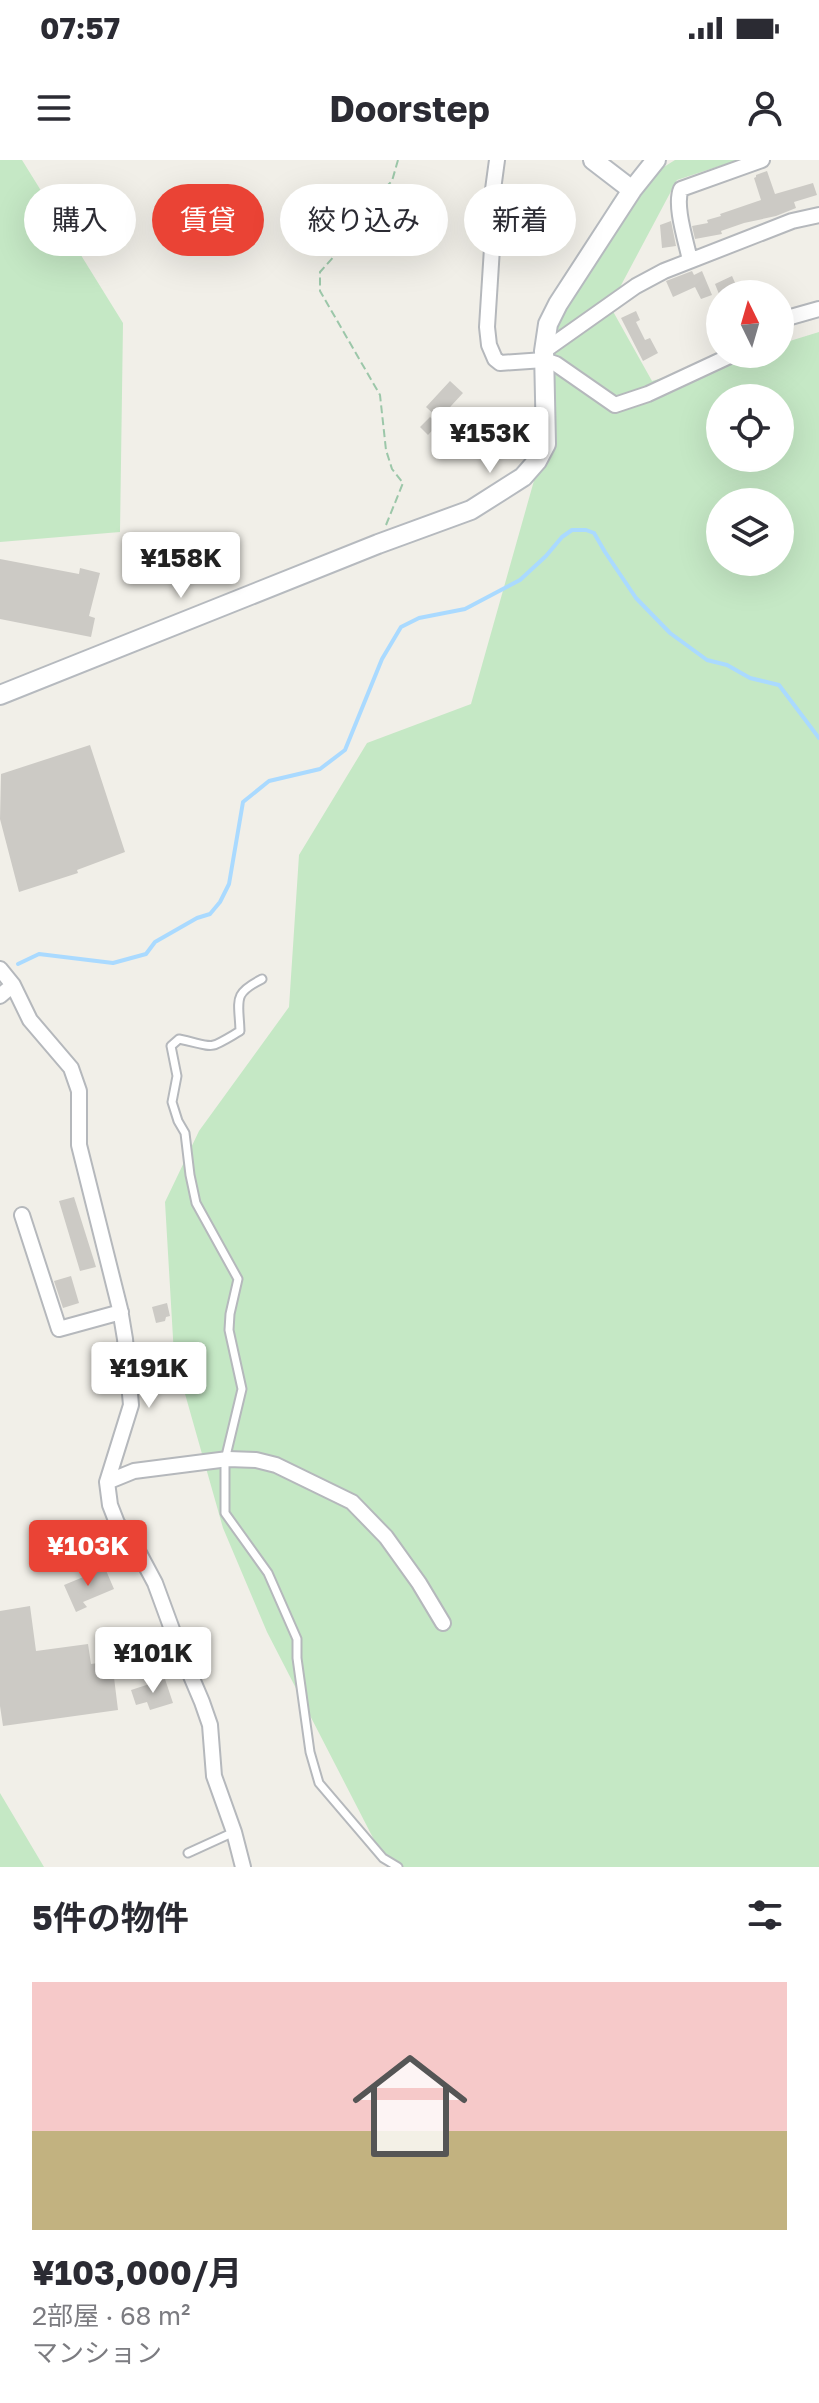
<!DOCTYPE html>
<html lang="ja">
<head>
<meta charset="utf-8">
<style>
	body { margin:0; font-family:"Golos Text","Noto Sans JP",sans-serif; background:#f7f7f7; color:#2b2b33; height:100vh; display:flex; flex-direction:column; font-size:30px; white-space:nowrap }
	* { box-sizing:border-box; margin:0 }
	p { font-size:26px; color:#7c7c81 }
	.icon { flex:none; width:44px; height:44px; fill:none; stroke:currentColor; stroke-width:2; stroke-linecap:round; stroke-linejoin:round }
	.map { position:relative; height:1707px; overflow:hidden }
	.details { display:flex; flex-direction:column; background:#fff; flex:1 }
	.details>* { flex:none }
	.banner { position:absolute; left:24px; top:24px; width:772px; height:72px; display:flex; gap:16px }
	.needle { width:52px; rotate:355deg }
	.fabs { position:absolute; left:706px; top:120px; display:grid; gap:16px }
	.fabs a { display:grid; place-items:center; width:88px; height:88px; border-radius:50%; background:#fff; box-shadow:0 8px 32px #0002; font-size:40px }
	.price { position:absolute; translate:-50% -68px; padding:0 18px; border-radius:8px; background:#fff; color:#222; font-size:26px; line-height:52px; filter:drop-shadow(0 2px 4px #0008) }
	.price::after { content:''; position:absolute; left:50%; top:48px; width:24px; height:18px; margin-left:-12px; background:inherit; clip-path:polygon(0 0,100% 0,50% 100%) }
	.price.on { background:#ea4335; color:#fff }
	ul { padding:0; list-style:none }
	li { display:grid; align-content:center; gap:16px; height:424px; padding:0 32px }
	li span { display:grid; place-items:center; height:248px; border-radius:0px; color:#555 }
	li>.icon { margin-inline-start:auto }
	span .icon { width:144px; height:144px; fill:#fffc; stroke-width:1 }
	li b { font-size:34px }
	h2 { display:flex; justify-content:space-between; align-items:center; height:96px; padding:0 32px; font-size:34px }
	.tag { padding:0 28px; border-radius:36px; background:#fff; box-shadow:0 8px 32px #0002; font-size:28px; line-height:72px }
	.tag.on { background:#ea4335; color:#fff }
	.status { display:flex; justify-content:space-between; align-items:center; height:56px; padding:0 40px; background:#fff; direction:ltr }
	.status svg { height:22px; fill:currentColor }
	header { display:flex; justify-content:space-between; align-items:center; height:104px; padding:0 32px; background:#fff; font-size:36px; font-weight:700 }
	.map>svg:first-child { display:block }
</style>
</head>
<body>
<div class="status"><b>07:57</b><svg viewBox="0 0 49 12"><path d="M0 12V9h3v3zM5 12V6h3v6zM10 12V3h3v9zM15 12V0h3v12zM26 1h20v11H26zM47 4h2v5h-2z"/></svg></div>
<header><svg class="icon" aria-label="menu" viewBox="0 0 24 24"><path d="M4 6h16M4 12h16M4 18h16"/></svg>Doorstep<svg class="icon" aria-label="person" viewBox="0 0 24 24"><circle cx="12" cy="8" r="4"/><path d="M4 21q1-7 8-7t8 7"/></svg></header>
<div class="map">
<svg width="819" height="1707" viewBox="0 0 819 1707">
	<rect width="100%" height="100%" fill="#f1efe8"/>
	<!-- green -->
	<path fill="#c5e8c5" fill-rule="evenodd" d="M0 0H22L123 163 120 372 0 382Z
		M675 0H738L677 20 610 146 652 221 745 194H780V184L819 172V1707H388L267 1472 223 1368 174 1195 165 1042 199 971 289 847 299 695 367 583 471 544 537 310 554 142 613 39ZM720 238H780V298H720ZM720 342H780V402H720Z
		M0 1633 44 1707H0Z"/>
	<g fill="none" stroke-linecap="round" stroke-linejoin="round">
		<!-- stream -->
		<path stroke="#aadaff" stroke-width="4" d="M18 804 39 794 113 803 146 794 155 782 197 758 210 754 220 742 229 724 243 642 269 621 320 609 345 590 382 499 401 467 419 458 465 449 520 420 546 396 562 377 572 370H586L594 373 605 392 636 438 670 473 707 500 727 505 750 518 779 525 819 578"/>
	</g>
	<!-- building -->
	<path fill="#cccac5" d="M767 11 775 34 813 23 817 35 794 42 796 48 776 56 744 63 721 71 722 74 695 79 692 66 708 63 707 60 721 56 720 54 761 40 754 18 756 17V15Z
		M671 61 676 86 662 88 660 65Z
		M692 111 694 115 702 111 712 135 701 139 695 127 673 137 666 121Z
		M732 116 740 134H719L715 124Z
		M636 151 640 160 636 162 645 180 650 178 658 193 643 201 621 158Z
		M450 221 463 233 439 259 426 247Z
		M430 257 438 264 428 275 420 267Z
		M0 399 79 414 80 408 100 413 89 456 95 458 91 477 0 459Z
		M90 585 125 692 77 710 78 713 19 732 0 659 1 614Z
		M74 1037 96 1107 80 1111 59 1041Z
		M71 1116 79 1143 63 1148 54 1121Z
		M167 1143 170 1156 166 1157 165 1161 156 1163 152 1147Z
		M105 1408 114 1429 83 1442 87 1447 76 1452 64 1425Z
		M30 1446 36 1491 88 1484 91 1504 112 1501 118 1550 3 1566 0 1546V1451Z
		M165 1519 173 1543 150 1550 147 1542 136 1545 131 1530Z"/>
	<g fill="none" stroke-linecap="round" stroke-linejoin="round">
		<defs>
			<path id="lane" d="M262 819C232 834 239 840 240 871 206 891 217 887 179 879L171 886 177 916 172 942 178 961 185 973 190 1015 196 1043 238 1119 230 1154 229 1170 242 1229 225 1300V1353L268 1413 297 1479V1498L310 1592 319 1623 383 1698 398 1707
				M188 1693 234 1672"/>
			<path id="street" d="M497 0 492 37V88L487 167 489 185 495 199 500 203 544 200 556 204 615 245 648 234 734 194
				M690 100C686 81 674 45 681 29L762 0
				M780 160 819 149
				M544 191 636 126 664 111 792 61 819 55
				M0 809 13 825 30 860 71 908 79 931V985L120 1149 125 1179 131 1245 107 1322 110 1345 117 1363 139 1393 155 1423 177 1483 202 1542 210 1565 214 1616 234 1672 243 1707
				M0 836 13 825
				M22 1055 59 1169 121 1152
				M107 1322 134 1311 228 1299 256 1300 276 1305 352 1342 386 1377 419 1423 443 1463"/>
			<path id="secondary" d="M593 0 632 30
				M0 535 378 384 471 350 523 317 537 301 546 284 544 191 548 164 558 144 632 30 656 0"/>
		</defs>
		<!-- lane casing -->
		<use href="#lane" stroke="#b5b8bc" stroke-width="11"/>
		<!-- street casing -->
		<use href="#street" stroke="#b5b8bc" stroke-width="18"/>
		<!-- secondary casing -->
		<use href="#secondary" stroke="#b6babf" stroke-width="22"/>
		<!-- path -->
		<path stroke="#9cc7a9" stroke-width="2" stroke-dasharray="8 4" stroke-linecap="butt" d="M386 365 403 323 392 309 386 290 380 235 320 131V112L356 72 381 32 392 21 398 0"/>
		<!-- lane -->
		<use href="#lane" stroke="#fff" stroke-width="7"/>
		<!-- street -->
		<use href="#street" stroke="#fff" stroke-width="14"/>
		<!-- secondary -->
		<use href="#secondary" stroke="#fff" stroke-width="18"/>
	</g>
</svg>
<div class="fabs">
<a><svg class="needle" viewBox="-14 -14 28 28"><path d="M0-13l5 13h-10z" fill="#e53935"/><path d="M0 13l5-13h-10z" fill="#7c7c81"/></svg></a>
<a><svg class="icon" aria-label="locate" viewBox="0 0 24 24"><circle cx="12" cy="12" r="6"/><path d="M12 2v4M12 18v4M2 12h4M18 12h4"/></svg></a>
<a><svg class="icon" aria-label="layers" viewBox="0 0 24 24"><path d="M12 4l9 5-9 5-9-5zM3 14l9 5 9-5"/></svg></a>
</div>
<b class="price" style="left:490px;top:315px">¥153K</b>
<b class="price" style="left:181px;top:440px">¥158K</b>
<b class="price" style="left:149px;top:1250px">¥191K</b>
<b class="price on" style="left:88px;top:1428px">¥103K</b>
<b class="price" style="left:153px;top:1535px">¥101K</b>
<div class="banner">
<a class="tag">購入</a>
<a class="tag on">賃貸</a>
<a class="tag">絞り込み</a>
<a class="tag">新着</a>
</div>
</div>
<section class="details">
<h2>5件の物件<svg class="icon" aria-label="filters" viewBox="0 0 24 24"><path d="M4 7h16M4 17h16"/><circle cx="9" cy="7" r="2"/><circle cx="15" cy="17" r="2"/></svg></h2>
<ul>
<li><span style="background:linear-gradient(#f6c9c9 60%,#c2b280 0)"><svg class="icon" aria-label="home" viewBox="0 0 24 24"><path d="M3 11l9-7 9 7M6 9v11h12V9"/></svg></span><div><b>¥103,000/月</b><p>2部屋 · 68 m²</p><p>マンション</p></div></li>
</ul>
</section>
</body>
</html>
